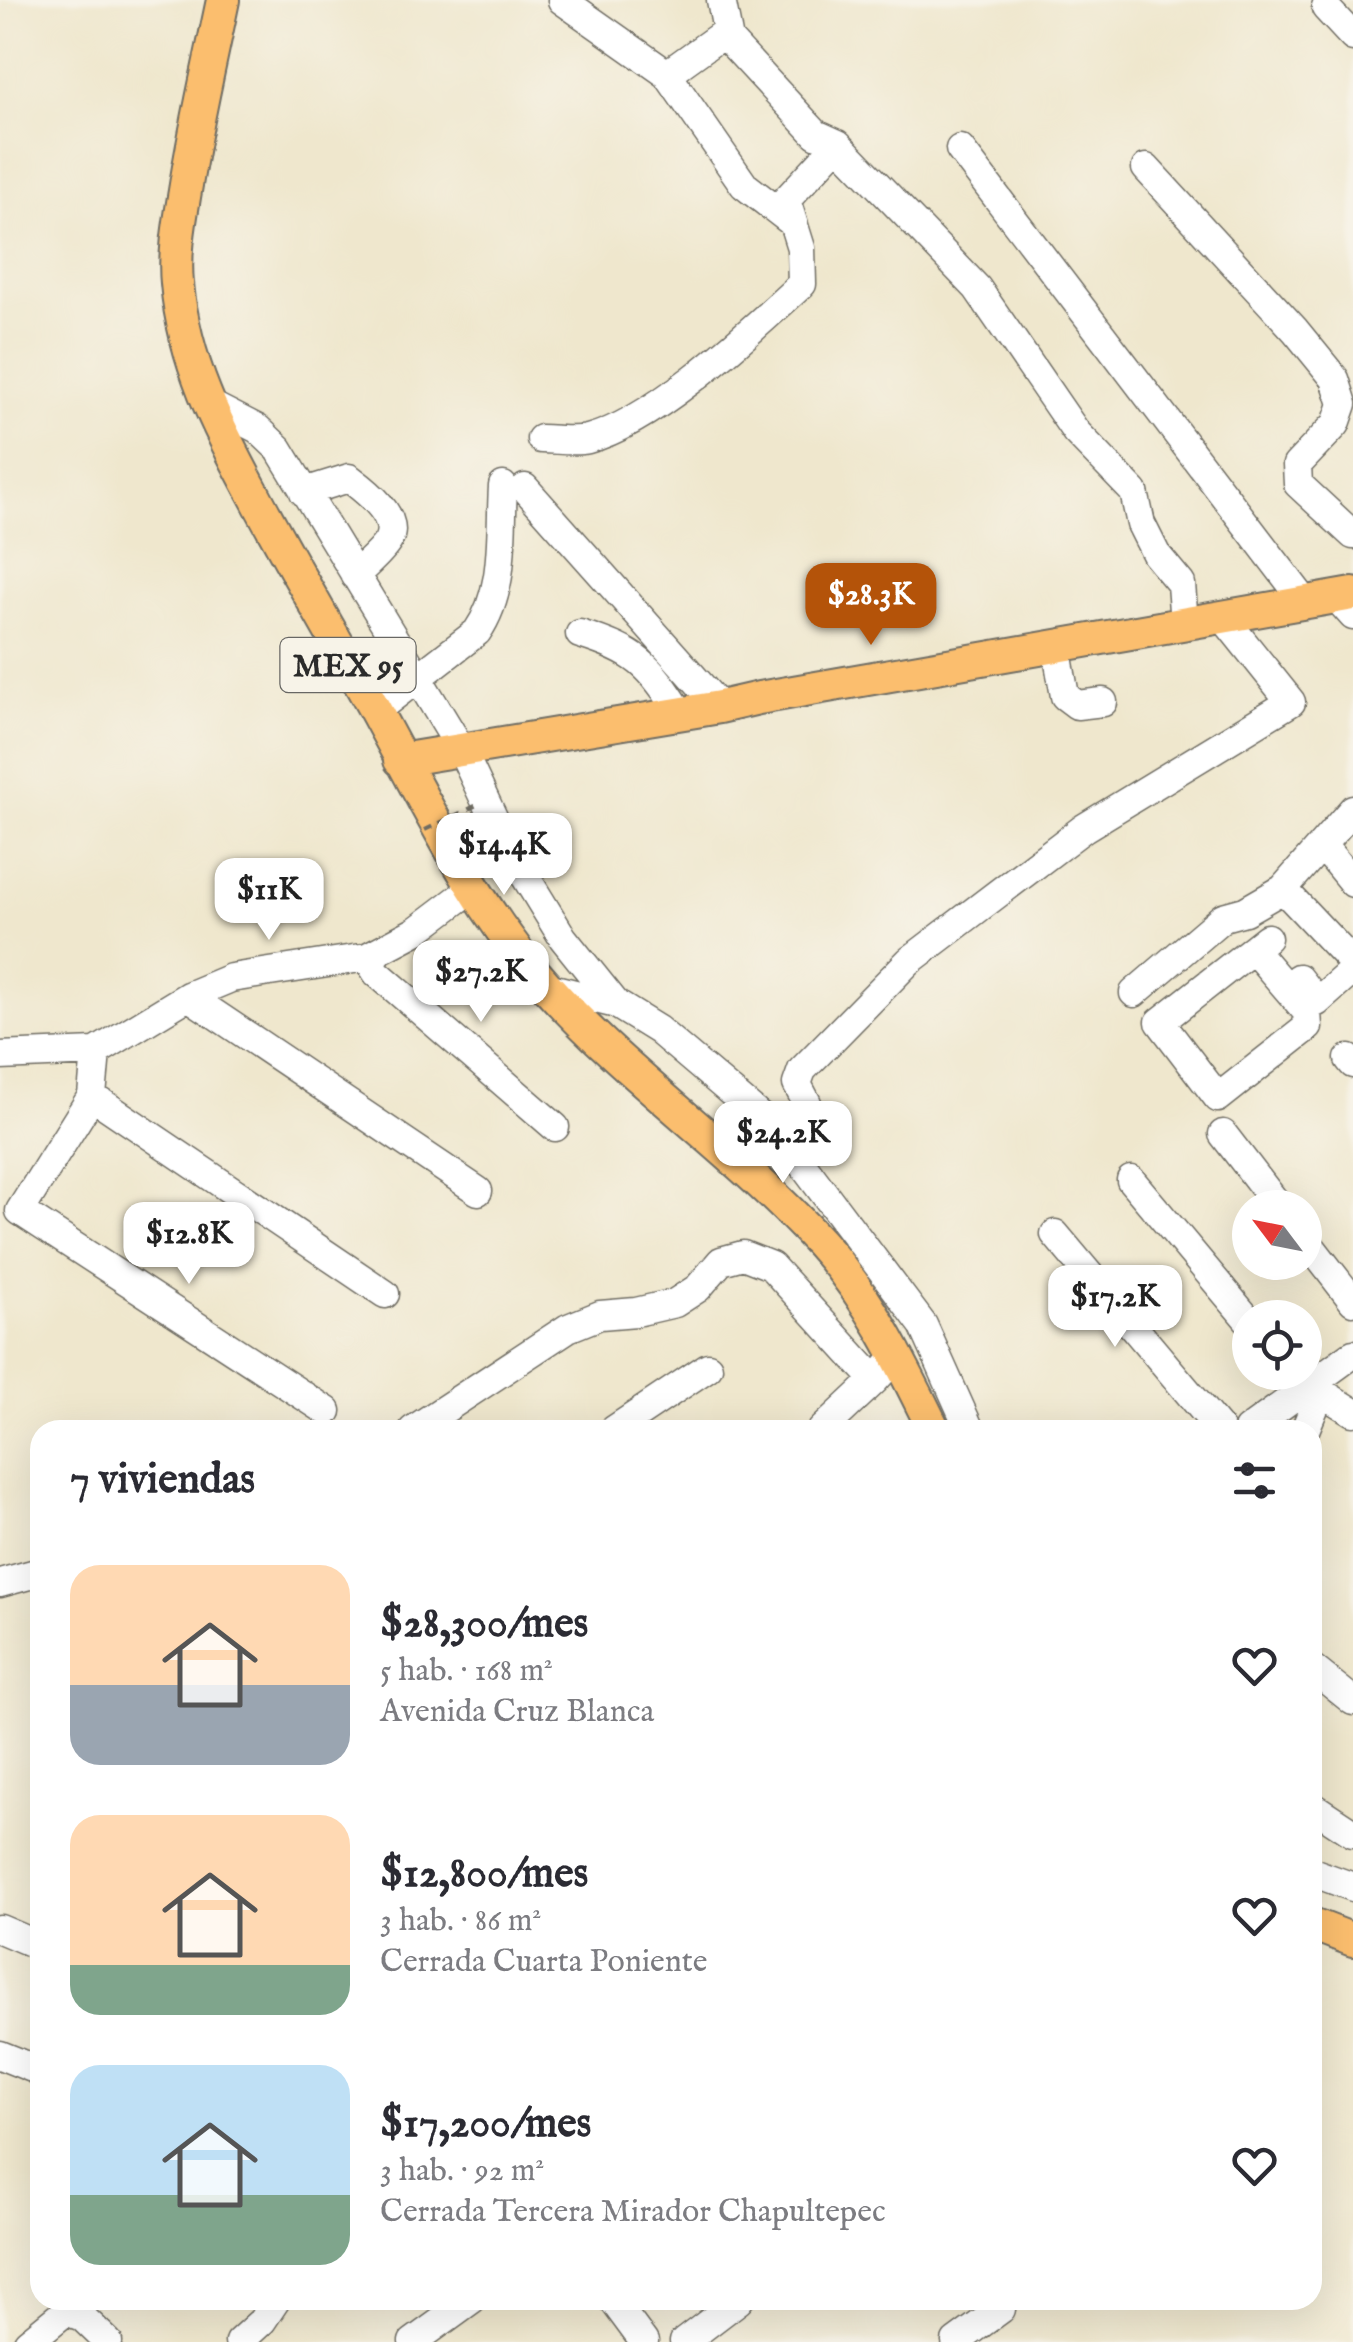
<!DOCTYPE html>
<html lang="es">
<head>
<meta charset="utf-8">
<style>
	body { margin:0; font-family:"IM FELL English",serif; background:#f7f7f7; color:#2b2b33; height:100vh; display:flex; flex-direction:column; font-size:38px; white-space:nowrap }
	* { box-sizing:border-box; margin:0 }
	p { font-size:32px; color:#7c7c81 }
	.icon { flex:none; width:55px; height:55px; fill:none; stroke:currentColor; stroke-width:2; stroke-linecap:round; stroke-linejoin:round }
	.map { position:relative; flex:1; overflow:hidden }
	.sheet { position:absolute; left:30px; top:1420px; width:1292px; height:890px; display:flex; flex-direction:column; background:#fff; border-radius:30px; box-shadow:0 10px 40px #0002 }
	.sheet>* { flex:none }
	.needle { width:65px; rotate:302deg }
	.fabs { position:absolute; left:1232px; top:1190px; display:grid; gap:20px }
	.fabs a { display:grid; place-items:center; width:90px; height:90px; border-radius:50%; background:#fff; box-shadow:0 10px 40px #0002; font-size:50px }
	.price { position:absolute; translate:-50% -85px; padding:0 22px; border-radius:20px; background:#fff; color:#222; font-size:32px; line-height:65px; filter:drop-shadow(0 2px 5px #0008) }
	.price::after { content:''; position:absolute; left:50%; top:60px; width:30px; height:22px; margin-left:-15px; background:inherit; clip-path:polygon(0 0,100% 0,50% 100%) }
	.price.selected { background:#b45309; color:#fff }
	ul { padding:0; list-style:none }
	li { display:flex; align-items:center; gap:30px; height:250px; padding:0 40px }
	li span { display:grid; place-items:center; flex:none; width:280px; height:200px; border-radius:30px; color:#555 }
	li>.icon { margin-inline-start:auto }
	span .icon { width:120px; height:120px; fill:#fffc; stroke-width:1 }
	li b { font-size:42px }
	h2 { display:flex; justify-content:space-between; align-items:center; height:120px; padding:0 40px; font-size:42px }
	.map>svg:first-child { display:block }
</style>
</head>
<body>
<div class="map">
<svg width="1353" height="2342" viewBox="0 0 1353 2342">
	<rect width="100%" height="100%" fill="#f7f3e8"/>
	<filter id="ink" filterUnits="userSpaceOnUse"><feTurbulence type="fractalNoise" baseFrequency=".01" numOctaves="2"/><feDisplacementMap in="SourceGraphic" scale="20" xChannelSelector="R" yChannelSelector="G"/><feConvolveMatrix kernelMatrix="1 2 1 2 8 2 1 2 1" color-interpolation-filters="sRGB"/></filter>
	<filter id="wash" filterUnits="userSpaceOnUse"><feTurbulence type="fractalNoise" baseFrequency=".0048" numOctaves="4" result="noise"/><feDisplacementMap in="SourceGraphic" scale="40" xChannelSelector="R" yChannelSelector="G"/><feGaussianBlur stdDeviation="2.25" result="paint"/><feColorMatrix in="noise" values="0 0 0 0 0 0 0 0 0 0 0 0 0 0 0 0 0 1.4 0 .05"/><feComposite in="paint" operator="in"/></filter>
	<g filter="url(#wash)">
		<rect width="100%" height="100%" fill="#efe7cd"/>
	</g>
	<g filter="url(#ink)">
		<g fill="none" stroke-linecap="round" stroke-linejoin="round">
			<defs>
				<path id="minor" d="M562 0 667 74 744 185 793 223
					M721 0 729 40 816 134 838 144
					M1326 8 1353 37
					M667 74 727 31
					M960 149 1306 603
					M1146 168 1295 330 1335 379 1343 404 1336 424 1297 465 1298 484 1353 535
					M209 404 258 429 279 449 461 749 506 845 563 938 616 1004
					M541 439C556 439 574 442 588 439 656 421 749 332 802 284L801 248 786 200 838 144 977 288 1076 432 1134 492 1141 524 1156 554 1181 584 1184 624
					M525 488 720 707
					M304 492 349 478C365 490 401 516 388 541 381 553 365 565 355 576
					M1336 597 1353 616
					M580 634C637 652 649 664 681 714
					M1056 646 1065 696 1077 705 1103 702
					M375 711 477 632C506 590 500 536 503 486
					M1322 845 1353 883
					M1283 889 1353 963
					M1253 949 1307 1012 1308 1027 1218 1098 1160 1022 1253 949 1267 938
					M367 957 377 973 555 1127
					M1298 978 1317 1002 1353 970
					M547 987 616 1004 658 1030 778 1132 923 1325 970 1430
					M1134 993 1223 917 1245 911 1283 889 1353 809
					M188 996 478 1191
					M96 1052 92 1096 20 1211 327 1411
					M96 1052 188 996 231 978 367 957 416 931 474 887
					M0 1056 96 1052
					M1349 1059 1353 1064
					M92 1096 385 1294
					M778 1132 804 1112 807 1103 797 1084 802 1070 909 961 1084 828 1291 702 1223 617
					M1223 1134 1280 1208
					M1131 1180 1250 1322
					M1055 1234 1220 1430
					M1305 1239 1353 1301
					M1295 1376 1353 1412
					M413 1430 568 1328 600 1315 636 1312 675 1303 698 1288 721 1261 743 1255 771 1266 875 1380 893 1360 895 1349
					M614 1430 708 1367
					M822 1430 875 1380
					M1248 1430 1353 1354
					M1305 1430 1321 1391
					M0 1583 40 1572
					M1312 1668 1353 1701
					M1312 1806 1353 1833
					M1312 1872 1353 1887
					M0 1929 40 1946
					M0 2055 40 2071
					M613 2300 644 2342
					M28 2342 66 2311 82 2317 108 2342
					M239 2342 262 2321 276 2300
					M413 2342 471 2300
					M684 2342 739 2300
					M956 2342 1001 2309"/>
				<path id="major" d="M223 0C210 63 195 127 185 191 180 221 174 253 177 283 184 361 218 428 255 496 293 568 335 638 375 710 427 805 475 908 549 989 632 1081 736 1151 820 1243 870 1298 902 1364 934 1430
					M400 760 720 707 759 698 1353 594
					M1312 1924 1353 1940"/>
			</defs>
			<!-- minor casing -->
			<use href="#minor" stroke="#706d64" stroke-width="31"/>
			<!-- major casing -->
			<use href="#major" stroke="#706d64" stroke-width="36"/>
			<!-- minor -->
			<use href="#minor" stroke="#fff" stroke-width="28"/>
			<!-- major -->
			<use href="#major" stroke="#fbbe6e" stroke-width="32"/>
			<!-- path-bridge -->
			<path stroke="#706d64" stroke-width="4" stroke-dasharray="8 8" stroke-linecap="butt" d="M425 830 477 805"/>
		</g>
	</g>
	<g text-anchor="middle" stroke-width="10" stroke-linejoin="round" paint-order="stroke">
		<!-- shield labels -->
		<rect fill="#f7f3e8" stroke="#686764" stroke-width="2.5" x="280.5" y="638" width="135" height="54" rx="8"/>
		<g font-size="32" font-weight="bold" fill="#2b2b2b">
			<text x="348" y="676">MEX 95</text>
		</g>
	</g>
</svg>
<div class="fabs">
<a><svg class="needle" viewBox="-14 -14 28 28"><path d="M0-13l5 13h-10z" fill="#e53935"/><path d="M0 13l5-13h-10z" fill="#7c7c81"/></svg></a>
<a><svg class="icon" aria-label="locate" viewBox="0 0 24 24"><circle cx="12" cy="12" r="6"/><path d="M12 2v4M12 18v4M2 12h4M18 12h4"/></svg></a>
</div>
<b class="price selected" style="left:871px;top:648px">$28.3K</b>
<b class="price" style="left:504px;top:898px">$14.4K</b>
<b class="price" style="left:269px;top:943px">$11K</b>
<b class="price" style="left:481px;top:1025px">$27.2K</b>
<b class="price" style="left:783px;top:1186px">$24.2K</b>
<b class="price" style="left:189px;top:1287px">$12.8K</b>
<b class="price" style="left:1115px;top:1350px">$17.2K</b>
<section class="sheet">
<h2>7 viviendas<svg class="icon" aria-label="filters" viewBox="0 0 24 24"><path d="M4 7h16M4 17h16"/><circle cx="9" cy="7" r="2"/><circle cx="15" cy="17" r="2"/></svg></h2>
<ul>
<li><span style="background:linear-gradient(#ffd9b3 60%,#9aa5b1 0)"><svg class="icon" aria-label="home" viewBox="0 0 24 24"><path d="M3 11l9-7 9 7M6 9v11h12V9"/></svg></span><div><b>$28,300/mes</b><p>5 hab. · 168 m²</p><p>Avenida Cruz Blanca</p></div><svg class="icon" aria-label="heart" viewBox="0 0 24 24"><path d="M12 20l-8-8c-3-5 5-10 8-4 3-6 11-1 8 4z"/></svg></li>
<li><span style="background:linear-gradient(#ffd9b3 75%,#7fa58c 0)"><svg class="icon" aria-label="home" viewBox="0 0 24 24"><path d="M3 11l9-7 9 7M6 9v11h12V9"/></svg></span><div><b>$12,800/mes</b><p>3 hab. · 86 m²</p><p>Cerrada Cuarta Poniente</p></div><svg class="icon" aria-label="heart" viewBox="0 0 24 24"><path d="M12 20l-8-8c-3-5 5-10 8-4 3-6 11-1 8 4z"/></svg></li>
<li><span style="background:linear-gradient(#bfe0f5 65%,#7fa58c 0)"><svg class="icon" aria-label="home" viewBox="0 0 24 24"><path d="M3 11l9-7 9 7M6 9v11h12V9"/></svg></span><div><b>$17,200/mes</b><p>3 hab. · 92 m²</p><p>Cerrada Tercera Mirador Chapultepec</p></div><svg class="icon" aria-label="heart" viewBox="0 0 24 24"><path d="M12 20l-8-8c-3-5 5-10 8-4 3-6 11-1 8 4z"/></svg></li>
</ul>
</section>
</div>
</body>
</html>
